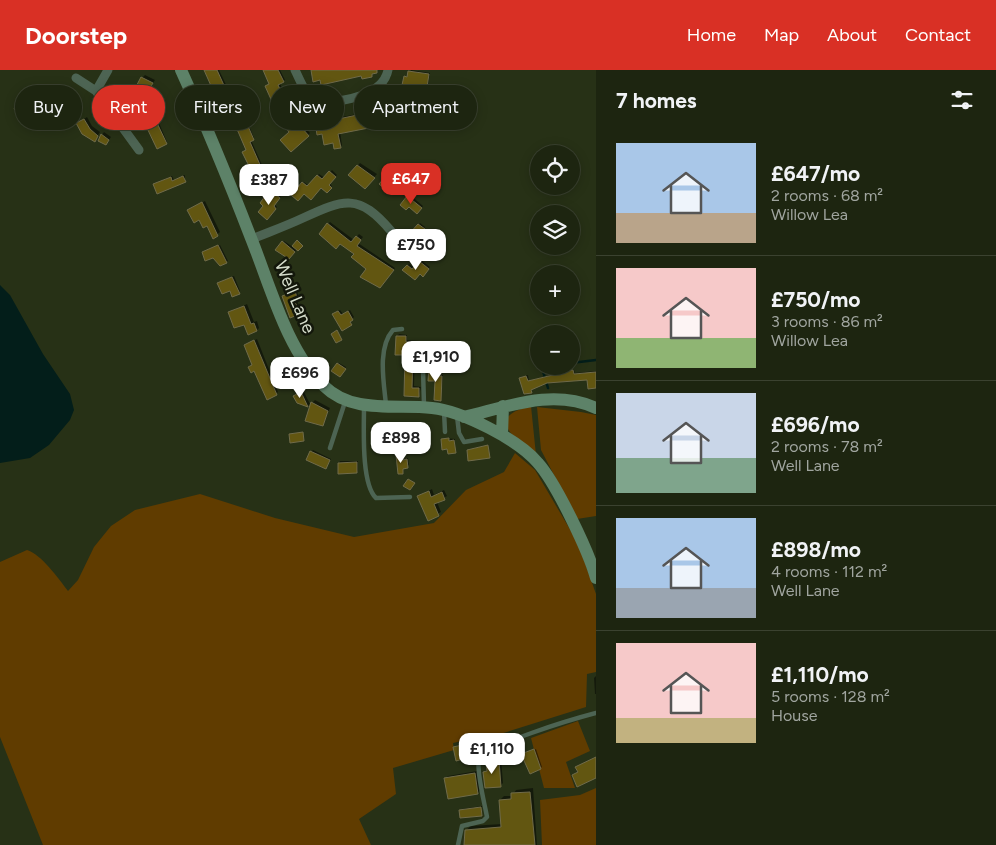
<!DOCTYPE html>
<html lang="en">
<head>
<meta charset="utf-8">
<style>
	body { margin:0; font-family:Figtree,sans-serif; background:#2a311e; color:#f1f3f6; height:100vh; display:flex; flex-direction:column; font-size:19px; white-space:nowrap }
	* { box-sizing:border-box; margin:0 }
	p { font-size:16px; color:#a0a59f }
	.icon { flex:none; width:28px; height:28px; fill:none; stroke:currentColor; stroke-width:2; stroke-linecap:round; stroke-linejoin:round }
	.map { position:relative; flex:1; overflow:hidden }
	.panel { display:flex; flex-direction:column; background:#1d2510; width:400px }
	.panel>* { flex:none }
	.hud { position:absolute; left:15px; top:15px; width:475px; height:45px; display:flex; gap:10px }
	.tools { position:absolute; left:530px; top:75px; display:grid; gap:10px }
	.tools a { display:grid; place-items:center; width:50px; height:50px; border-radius:50%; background:#1d2510; box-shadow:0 2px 12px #0003,0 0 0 1px #3b4230; font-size:25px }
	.price { position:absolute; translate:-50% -42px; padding:0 11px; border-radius:10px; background:#fff; color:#222; font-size:16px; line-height:32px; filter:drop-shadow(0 1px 2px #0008) }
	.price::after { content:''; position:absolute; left:50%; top:30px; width:15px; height:11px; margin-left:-8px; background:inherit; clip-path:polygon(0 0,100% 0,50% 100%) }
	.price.on { background:#d93025; color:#fff }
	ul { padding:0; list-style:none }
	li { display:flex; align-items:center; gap:15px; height:125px; padding:0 20px }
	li+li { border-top:1px solid #3b4230 }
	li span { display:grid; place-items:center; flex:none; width:140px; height:100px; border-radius:0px; color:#555 }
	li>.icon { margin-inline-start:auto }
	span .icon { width:60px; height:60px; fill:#fffc; stroke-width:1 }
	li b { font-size:21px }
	h2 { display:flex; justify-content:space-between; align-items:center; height:60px; padding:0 20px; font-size:21px }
	.chip { padding:0 18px; border-radius:22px; background:#1d2510; box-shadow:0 2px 12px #0003,0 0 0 1px #3b4230; font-size:18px; line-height:45px }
	.chip.on { background:#d93025; color:#fff }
	header { display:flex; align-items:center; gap:30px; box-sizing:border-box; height:70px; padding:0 25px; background:#d93025; color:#fff }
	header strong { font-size:24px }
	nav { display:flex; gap:28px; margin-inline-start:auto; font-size:18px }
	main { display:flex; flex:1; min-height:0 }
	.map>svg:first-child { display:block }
</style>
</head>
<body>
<header>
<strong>Doorstep</strong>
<nav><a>Home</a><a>Map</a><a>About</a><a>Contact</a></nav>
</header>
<main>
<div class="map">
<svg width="596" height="775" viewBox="0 0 596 775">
	<rect width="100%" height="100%" fill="#273116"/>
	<!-- green -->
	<path fill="#603c00" d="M531 336 536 385C514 368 484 347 531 336Z
		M537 337 581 342 596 345V446L577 449 541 380Z
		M515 383 535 400 578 473 596 524V602L587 604 586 637 478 671 476 668 453 673 454 680 393 698 396 724 359 749 371 775H43L0 667V492L27 480C41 484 59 509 68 521L78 510 94 477 111 456 135 440 200 424 275 448 354 467 434 453 466 420 504 402Z
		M578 651 590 681 566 692 575 718H544L531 668Z
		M596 718V775H542L540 730 580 725Z"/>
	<!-- water -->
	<path fill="#031e1a" d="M0 215 10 225 43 284 70 324 74 340 70 350 49 375 30 388 0 393Z"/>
	<!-- shadow -->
	<path fill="#0007" d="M205 0H219L228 19 216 25Z
		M264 0H280L285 10 280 13 286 28 291 26 293 30 289 33 298 45 296 48 310 63 291 81V62L285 44Z
		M411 0 430 3 428 14 427 15 405 7 409 5Z
		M145 5 155 10 138 35 142 8Z
		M26 22 48 35 53 29 57 32 48 46 39 42 34 49 24 25Z
		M236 24 254 68 251 70 262 95 261 96 247 80 227 28Z
		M409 25 419 38 397 54 404 43 400 31Z
		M383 39 385 52 383 54 340 62 342 75 340 77 323 63 316 52Z
		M87 47 92 56 100 62 94 71 81 51Z
		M159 53 167 72 166 73 150 56Z
		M104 62 111 67 106 74 102 65Z
		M360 93 377 104 365 118 350 105Z
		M395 98 398 100 394 106 402 102 408 107 399 117 390 110 380 114Z
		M332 100 337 105 329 113 332 116 327 122 321 117 293 125 304 112 309 116 319 104 325 108Z
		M185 105V111L154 114 172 106 174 110Z
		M277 122 281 126 274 134 277 137 267 148 265 136 261 133 268 126 271 129Z
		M410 125 423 136 417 143 409 136 402 135Z
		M205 131 220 162 214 167 207 154 189 140Z
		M330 152 354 170 359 164 363 167 358 173 395 198 383 214 328 154Z
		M420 153 425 157 423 160 432 168 421 181 419 171 411 164Z
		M284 171 293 177 298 171 302 175 289 187 277 180Z
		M220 175 228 191 221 194 214 186 203 182Z
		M421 190 430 197 423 205 404 200 409 194 415 198Z
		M234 206 240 221 239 223 220 212Z
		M297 221 299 228 297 230 301 242 291 247 284 226Z
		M247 234 254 252 257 251 259 258 257 260 230 243Z
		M340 240 343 244 350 240 354 247 351 250V254L335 243Z
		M399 264 407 265V270L419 271V278L415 280 414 316 421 317 419 326 405 325 406 284 397 267Z
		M257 269 278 322 276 324 255 300 250 297 253 294 245 275Z
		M437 275 449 277 446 286 436 276Z
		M339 293 346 297 342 304 337 294Z
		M431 297 438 298 437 305H443L441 330 436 310 430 299Z
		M574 300 575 303 596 301V315L588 308 547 312 532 318V322L525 323 522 307 528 305 529 311 558 303 559 301Z
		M303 320 310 334 308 336 298 332 295 326Z
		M315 330 330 338 322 355 312 333Z
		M444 368 455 369V382L442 370Z
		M489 375V387L468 380 470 379Z
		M313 380 331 389 326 398 311 382Z
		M399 384H403L404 389 408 388 409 395 404 397 403 402 397 386Z
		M340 391H358V400L357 402 339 393Z
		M432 419 434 425 444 420 447 426 437 432 441 442 428 449 419 426Z
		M596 606V624H595L594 608Z
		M478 670 480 682 477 684 454 678Z
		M536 679 542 697 531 702 524 683Z
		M501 688 503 713 500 716 484 702 488 700V691L490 689Z
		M477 701 480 720 478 723 445 709 448 706Z
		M533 718 537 775H466L467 760 470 756 502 754 500 730 504 726H512L516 720Z
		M482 736V745L461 747 462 739Z"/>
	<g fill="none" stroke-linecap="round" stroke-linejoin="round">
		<!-- stream -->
		<path stroke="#031e1a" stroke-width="2.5" d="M571 293 596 290
			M548 318 542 298 549 296"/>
	</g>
	<!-- building -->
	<path fill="#625611" stroke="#706b4a" d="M204 0H217L227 22 216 27Z
		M263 0H278L284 12 278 15 285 29 289 27 292 33 287 35 297 48 295 50 309 66 291 82 280 70 289 62 278 48 283 44 279 33 274 36 265 16 269 14Z
		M311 0H377V3L372 4V7L362 9 361 6 321 15 320 10 313 12Z
		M408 1 429 4 427 17 402 15 404 6 407 7Z
		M141 7 153 13 138 37 128 32Z
		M23 24 46 37 49 31 55 35 48 48 39 43 34 50 14 39Z
		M234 24 254 70 250 72 261 97 252 102 242 82 246 80 224 29Z
		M406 26 417 42 397 56 393 50 403 43 396 33Z
		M381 40 384 55 338 64 341 78 334 79 333 73 324 75 322 64 317 65 315 52 324 50V52Z
		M84 49 90 59 98 66 95 72 82 64 76 53Z
		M157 53 167 74 157 79 147 58Z
		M101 64 109 70 106 75 98 71Z
		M357 95 375 108 365 119 348 105Z
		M393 98 398 102 397 105 400 102 408 109 399 119 390 112 385 119 379 114Z
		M329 101 336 107 329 115 332 118 327 123 321 118 311 130 304 124 298 131 291 125 302 112 307 116 317 105 322 109Z
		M183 106 186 112 157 124 153 114 171 107 172 111Z
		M274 123 280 128 274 136 276 139 267 150 258 142 263 136 260 133 265 126 269 129Z
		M407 126 422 138 417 144 409 137 406 140 400 135Z
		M202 132 218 166 213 169 207 156 203 158 199 150 194 153 187 140Z
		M327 153 351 172 356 166 361 170 357 176 394 200 380 218 360 207 366 199 351 187 354 184 340 174 336 179 319 164Z
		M418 154 425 159 422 162 431 170 421 182 413 176 417 171 409 164Z
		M297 170 303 176 298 181 292 176Z
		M282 171 295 182 289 189 275 180Z
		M218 175 227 193 220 196 213 188 205 191 202 182Z
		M419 191 429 199 423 207 420 204 415 210 402 200 407 195 412 199Z
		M232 207 240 224 232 227 230 221 222 224 217 213Z
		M295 221 298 231 295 232 300 244 290 248 282 226Z
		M244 236 251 254 254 253 257 261 248 265 244 255 234 258 228 242Z
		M338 241 341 245 348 241 353 250 350 252 352 255 342 261 332 244Z
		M337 260 342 270 336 273 331 264Z
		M396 266H406V272L418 273 417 282H413L412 318H419V327L404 326 405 285H395Z
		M254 270 277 325 267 330 254 301 251 303 248 297 252 295 244 275Z
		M435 276 448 278 446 287 433 285Z
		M337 293 346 299 340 307 331 301Z
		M429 298 437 299 436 306H442L441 331 434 330 435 311H428Z
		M573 300 574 304 596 302V318L588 319 587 310 547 313 531 320 532 323 524 324 519 308 526 306 528 311 557 304 556 302Z
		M301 322 308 337 297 333 293 326Z
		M311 332 328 341 323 356 305 351Z
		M303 362 304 371 290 373 289 364Z
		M449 368V371L454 370 456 383 448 384 447 379 442 380 441 369Z
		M488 375 490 388 468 391 467 380Z
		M310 381 330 390 326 399 306 390Z
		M402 384 403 390 407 389 408 398 403 399V404H398L396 385Z
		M357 392V403L338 404V393Z
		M408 409 415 413 410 420 403 416Z
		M429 421 431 427 442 422 445 430 434 434 439 446 428 451 417 426Z
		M476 672 478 685 456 691 453 677Z
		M534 679 541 699 530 704 521 684Z
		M596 687V708L577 717 572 705 578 702 575 697Z
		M499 690 501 717 485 718 483 702 487 701 486 691Z
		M475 703 478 724 448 729 444 708Z
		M530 722 535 775H464L465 760 501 757 499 730 511 729V723Z
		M481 737 482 746 460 748 459 740Z"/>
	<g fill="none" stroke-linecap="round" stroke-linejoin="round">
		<!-- lane -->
		<path stroke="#4d6453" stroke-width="4.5" d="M423 298 424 336
			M386 335C384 313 377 278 393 260L402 259
			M364 337C364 358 361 414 376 428L410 427
			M444 341 445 362
			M457 346 459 363 464 372 482 369
			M330 378 345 332
			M458 775 462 756 483 751 487 747C485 735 476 701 479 690 484 675 577 648 596 643"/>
		<!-- street -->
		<path stroke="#4d6453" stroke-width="9" d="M295 0C302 14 306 29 322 33 344 31 383 26 388 0
			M76 8 96 21 108 0
			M96 21 139 80
			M252 169C269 162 286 156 303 148 344 129 359 123 391 161"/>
		<!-- secondary -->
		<path stroke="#5d8268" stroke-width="12" d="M181 0C206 55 229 111 251 168 270 215 287 281 324 316 352 344 396 334 432 338 462 341 519 370 538 393 556 413 589 482 596 508
			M464 347C507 337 553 318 596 338
			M502 365 503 336"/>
	</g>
	<g text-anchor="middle" stroke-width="5" stroke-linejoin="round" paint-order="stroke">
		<!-- street labels -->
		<g font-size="18" fill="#d5dccb" stroke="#13170b">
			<text transform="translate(295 227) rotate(67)" y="6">Well Lane</text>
		</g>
	</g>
</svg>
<div class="tools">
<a><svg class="icon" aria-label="locate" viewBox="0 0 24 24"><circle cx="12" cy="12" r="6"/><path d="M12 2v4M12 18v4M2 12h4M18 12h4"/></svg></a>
<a><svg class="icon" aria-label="layers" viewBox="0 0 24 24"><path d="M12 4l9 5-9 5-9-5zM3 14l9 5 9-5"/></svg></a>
<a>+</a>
<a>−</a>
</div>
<b class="price on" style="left:411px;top:135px">£647</b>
<b class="price" style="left:269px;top:136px">£387</b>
<b class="price" style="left:416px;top:201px">£750</b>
<b class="price" style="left:436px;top:313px">£1,910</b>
<b class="price" style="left:300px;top:329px">£696</b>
<b class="price" style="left:401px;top:394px">£898</b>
<b class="price" style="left:492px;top:705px">£1,110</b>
<div class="hud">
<a class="chip">Buy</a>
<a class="chip on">Rent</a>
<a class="chip">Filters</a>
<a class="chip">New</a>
<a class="chip">Apartment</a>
</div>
</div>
<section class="panel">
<h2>7 homes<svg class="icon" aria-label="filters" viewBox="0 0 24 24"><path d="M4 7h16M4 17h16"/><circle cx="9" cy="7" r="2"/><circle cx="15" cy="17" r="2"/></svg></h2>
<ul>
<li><span style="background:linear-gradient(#a9c7e8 70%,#b9a48a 0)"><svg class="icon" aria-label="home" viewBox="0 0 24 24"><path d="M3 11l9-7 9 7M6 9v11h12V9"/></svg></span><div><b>£647/mo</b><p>2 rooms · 68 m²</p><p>Willow Lea</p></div></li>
<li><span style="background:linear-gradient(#f6c9c9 70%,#8fb573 0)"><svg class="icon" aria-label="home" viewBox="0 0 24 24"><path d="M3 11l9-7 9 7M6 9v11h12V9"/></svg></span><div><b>£750/mo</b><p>3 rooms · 86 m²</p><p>Willow Lea</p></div></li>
<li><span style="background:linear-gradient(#c9d6e8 65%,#7fa58c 0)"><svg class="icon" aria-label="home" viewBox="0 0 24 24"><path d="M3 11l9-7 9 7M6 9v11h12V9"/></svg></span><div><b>£696/mo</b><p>2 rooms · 78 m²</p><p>Well Lane</p></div></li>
<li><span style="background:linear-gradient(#a9c7e8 70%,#9aa5b1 0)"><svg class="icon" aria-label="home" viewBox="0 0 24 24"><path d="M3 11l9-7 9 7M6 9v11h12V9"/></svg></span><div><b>£898/mo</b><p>4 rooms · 112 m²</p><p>Well Lane</p></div></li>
<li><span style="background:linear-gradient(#f6c9c9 75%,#c2b280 0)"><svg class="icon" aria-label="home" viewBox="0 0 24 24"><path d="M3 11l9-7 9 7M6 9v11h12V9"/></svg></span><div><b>£1,110/mo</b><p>5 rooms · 128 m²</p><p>House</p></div></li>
</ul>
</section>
</main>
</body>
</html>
